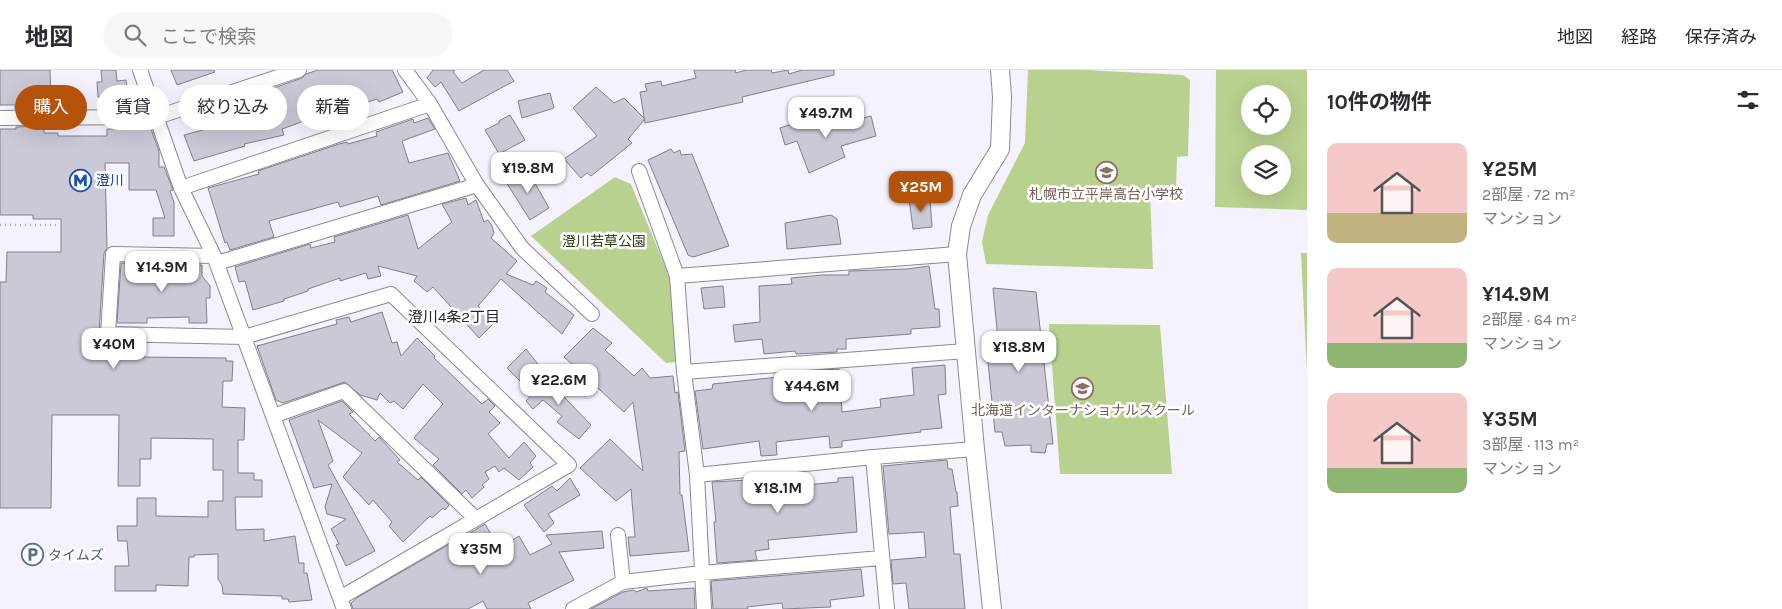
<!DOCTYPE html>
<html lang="ja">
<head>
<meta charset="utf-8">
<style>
	body { margin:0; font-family:Karla,"Noto Sans JP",sans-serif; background:#f7f7f7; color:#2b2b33; height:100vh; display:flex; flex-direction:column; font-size:19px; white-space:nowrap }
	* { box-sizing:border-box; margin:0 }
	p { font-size:16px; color:#7c7c81 }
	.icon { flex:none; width:28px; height:28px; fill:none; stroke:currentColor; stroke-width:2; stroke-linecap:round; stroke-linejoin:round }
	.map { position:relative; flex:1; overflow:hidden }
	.details { display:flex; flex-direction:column; background:#fff; width:475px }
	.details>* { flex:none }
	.hud { position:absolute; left:15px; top:15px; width:475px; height:45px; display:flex; gap:10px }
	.tools { position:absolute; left:1241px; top:15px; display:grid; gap:10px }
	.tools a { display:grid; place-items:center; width:50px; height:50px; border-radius:50%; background:#fff; box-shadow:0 5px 20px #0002; font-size:25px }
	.price { position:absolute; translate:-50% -42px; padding:0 11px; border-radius:10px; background:#fff; color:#222; font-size:16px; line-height:32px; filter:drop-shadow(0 1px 2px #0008) }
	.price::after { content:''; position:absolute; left:50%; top:30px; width:15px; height:11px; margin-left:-8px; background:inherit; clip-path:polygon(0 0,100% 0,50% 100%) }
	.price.active { background:#b45309; color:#fff }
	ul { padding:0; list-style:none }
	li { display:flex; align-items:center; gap:15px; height:125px; padding:0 20px }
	li span { display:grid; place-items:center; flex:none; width:140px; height:100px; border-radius:10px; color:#555 }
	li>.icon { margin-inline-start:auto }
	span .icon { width:60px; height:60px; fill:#fffc; stroke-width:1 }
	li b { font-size:21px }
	h2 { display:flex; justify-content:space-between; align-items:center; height:60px; padding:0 20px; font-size:21px }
	.chip { padding:0 18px; border-radius:22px; background:#fff; box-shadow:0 5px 20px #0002; font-size:18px; line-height:45px }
	.chip.active { background:#b45309; color:#fff }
	header { display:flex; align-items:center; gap:30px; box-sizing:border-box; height:70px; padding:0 25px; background:#fff; border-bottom:1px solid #e1e1e2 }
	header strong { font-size:24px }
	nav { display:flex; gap:28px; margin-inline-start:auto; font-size:18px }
	.search { width:350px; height:45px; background:#f7f7f7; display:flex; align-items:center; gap:12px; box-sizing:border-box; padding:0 18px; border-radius:28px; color:#7c7c81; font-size:19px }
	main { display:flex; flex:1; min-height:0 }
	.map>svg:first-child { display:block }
</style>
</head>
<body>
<header>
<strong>地図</strong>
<div class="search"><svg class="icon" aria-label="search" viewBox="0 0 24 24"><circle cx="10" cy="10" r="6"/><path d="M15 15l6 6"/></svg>ここで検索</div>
<nav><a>地図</a><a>経路</a><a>保存済み</a></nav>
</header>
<main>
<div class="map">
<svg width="1307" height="539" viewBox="0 0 1307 539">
	<rect width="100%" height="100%" fill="#f4f2fd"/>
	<!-- green -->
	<path fill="#b9d18f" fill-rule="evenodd" d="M1028 0H1084L1183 5 1190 10 1188 86 1177 87 1176 118 1150 121 1153 199 986 194 982 172 988 145 1025 73Z
		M1216 0H1307V140L1215 137ZM1250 24H1282V56H1250ZM1250 84H1282V116H1250Z
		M615 107 631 114 672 213 676 292 666 293 531 166Z
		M1301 183H1307V303Z
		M1049 254 1160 255 1172 404H1060Z"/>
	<!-- building -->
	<path fill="#cbc9d6" stroke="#817f8c" d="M0 0H50L51 37H44V39H15V35H0Z
		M101 0H116L117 11 126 10 128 24 98 27 97 12H102Z
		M171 0H214L215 2 177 15Z
		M318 0H392L403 22 379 32 377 29 345 40 304 51 282 59 284 65 244 74 245 76 194 91 184 65 237 51 267 46 262 22 302 8 306 4Z
		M433 0H455L453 2 462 13 484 0H507L514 11 459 41 441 12 435 17 427 8Z
		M694 0H735L736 3 746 0H771L772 3 788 0 789 4 802 0H834V5L742 27 743 32 645 53 640 22 647 21 645 14 661 11 662 16 696 8Z
		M596 17 614 33 624 28 645 49 628 69 632 73 591 106 587 103 581 108 564 89 597 66 573 38Z
		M550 23 554 38 522 48 518 31Z
		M826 43 829 56 871 46 876 66 841 76 845 87 809 103 797 71 785 75 780 58Z
		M510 45 525 70 499 84 485 60 499 53V51Z
		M428 48 435 59 402 71 409 93 448 83 460 111 381 135 378 126 340 137 338 132 269 151 274 167 230 180 227 172 225 173 208 118 259 104 258 101 339 74 347 72 348 74 377 66 376 62 413 49 414 53Z
		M44 56V63H58V66H107V59H151L159 81V97H164L173 120 170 121 174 132V166H153V148H165L156 120H129V93H105L107 178 104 183 99 263 103 271V278L139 279V287L226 288V291H233L232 311H223L222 337 245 338 244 370H238V403H254V410H262V427H235L236 460 264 459V471L295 466 299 493H304V503H307L312 530 289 532 288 529H282V526L223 524 222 515 218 509V484L194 485V487H189L188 516 156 515V521H115V496H129L127 471H118L117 456H137V428H156V446L208 447V431H223V400H213V369L151 368V389H140V416H118L119 345H52L51 438H0V212H6L7 182H61V149H33V145H0V59H16V57Z
		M671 79 674 83 680 80 681 85 692 84 729 176 693 187 688 185 648 90Z
		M527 99 549 138 530 150 506 112Z
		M466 128 468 135 476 130 484 152 488 150 492 156 494 163 491 168 517 191 506 204 533 215 536 211 547 218 545 222 574 245 562 264 501 209 478 236 494 253 479 268 433 217 427 222 414 211 417 206 378 196 381 206 368 209 366 203 340 211V208L308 219V221L284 229V231L253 240 245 211 239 212 235 197 310 174 311 178 335 172 334 167 408 145 418 179 452 152 442 134Z
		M930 128 932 157 913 159 909 129Z
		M831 145 837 149 841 174 787 179 785 153Z
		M121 193 202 195V206L210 216V228H206L207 253H189V247L147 248V253H117Z
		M929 196 935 239H939L940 257 911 259V264L846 269V279H837V282L796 284 795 281 764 284 762 269 735 272 733 255 760 252 759 216 792 214 791 208 822 205H849V201L907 199Z
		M723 216 725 237 704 239 701 218Z
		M993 218 1036 222 1053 374H1047L1045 383 1031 382V375L1005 376 1002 362H995L987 282 999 280Z
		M382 242 392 273 397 272 401 286 417 268 435 286 434 288 482 334 488 329 495 336 489 342 500 353 488 364 509 388 524 372 536 386 530 393 533 397 519 410 504 398 499 402 495 396 485 402 489 409 482 415 484 417 472 428 466 420 462 424 433 395 439 389 414 368 443 334 423 314 403 339 394 331 390 333 380 323 377 330 360 325 345 312 283 333 276 330 257 276 337 254 336 250 349 247 351 252Z
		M593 258 612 273 605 280 634 306 642 298 650 308 673 306 675 323 678 322 685 381 679 382 680 425H682L689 481 630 486 628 467H635L631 419 616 431 580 398 610 369 643 401 633 332 624 342 564 287Z
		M526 279 541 298 528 319 507 298Z
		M945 295 946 324 938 325 942 358 920 360 921 362 842 371V377L830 378 829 366 776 372 777 385 761 386 759 371 703 379 695 321 712 319 713 314 798 305 799 329 826 326 822 300 839 299 842 342 881 337 880 329 914 325 912 298Z
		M547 304 565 322 562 325 591 355 579 369 557 352 562 346 543 330 533 339 526 331 532 324 529 321Z
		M342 331 353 342 349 344 375 371 379 367 400 390 397 392 418 410 421 407 449 435 445 440 443 438 432 448 430 446 403 472 389 456 392 452 373 430 369 435 343 407 362 383 318 350 333 391 328 395 375 481 346 496 336 475 339 474 331 459 346 449 327 444 325 437 332 414 314 418 289 350Z
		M947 390 948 399H952L956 422H957L958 436 950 437 954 484H960L965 539H909L906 513 893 514 891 490 926 487 924 462 889 464 883 396Z
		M853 407 857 462 768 470 769 479 755 481 757 490 717 493 714 452H716L712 412 767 409V413L795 410V416L838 412V408Z
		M570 408 580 425 548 444 554 453 544 462 524 435 552 416 557 421Z
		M485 454 499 478 519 466 530 485 552 474 546 465 602 461 604 478 559 482 574 510 528 533 531 539H487L483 531 468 539H353L351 533 358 527 448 475 449 476Z
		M861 499 864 526 830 530 831 537 783 539 782 533 747 537 748 539H713L711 511Z
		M647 518 648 521 694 518 695 539H591L623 522 634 520 636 522Z"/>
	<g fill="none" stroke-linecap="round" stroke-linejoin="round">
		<defs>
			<path id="minor" d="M140 0 181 118 214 186 344 539
				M405 0 430 34 477 115 522 178 592 244
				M0 48 157 47 299 0
				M639 101 677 206 684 302 697 405 704 539
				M181 118 430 34
				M214 186 113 184 108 264 244 267 391 224 569 395 340 528
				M217 193 477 115
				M677 206 957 184
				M684 302 966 281
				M273 346 344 321 476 449
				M873 387 887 539
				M697 405 873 387 975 379
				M618 465 623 512
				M573 539 623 512 702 503 881 488"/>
			<path id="tertiary" d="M992 539 975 379 957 184 961 156 972 125 1000 79 1002 27 1000 0"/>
		</defs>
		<!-- minor casing -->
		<use href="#minor" stroke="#8b8995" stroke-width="16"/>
		<!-- tertiary casing -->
		<use href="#tertiary" stroke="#8b8995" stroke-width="20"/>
		<!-- path -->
		<path stroke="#b4b2bb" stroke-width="2.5" stroke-dasharray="1 4" stroke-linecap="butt" d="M0 155H61"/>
		<!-- minor -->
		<use href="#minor" stroke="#fff" stroke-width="14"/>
		<!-- tertiary -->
		<use href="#tertiary" stroke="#fff" stroke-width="18"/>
	</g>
	<!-- icons -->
	<defs>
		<symbol id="school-ring" viewBox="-11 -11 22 22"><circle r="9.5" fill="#fff" stroke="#8d6e63" stroke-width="1.5"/><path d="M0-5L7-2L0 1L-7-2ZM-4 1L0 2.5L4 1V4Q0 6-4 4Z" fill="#8d6e63"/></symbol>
		<symbol id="metro-ring" viewBox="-11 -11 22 22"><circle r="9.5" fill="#fff" stroke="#1a4fb4" stroke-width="1.5"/><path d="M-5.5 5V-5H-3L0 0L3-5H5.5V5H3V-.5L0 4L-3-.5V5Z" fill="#1a4fb4"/></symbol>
		<symbol id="parking-ring" viewBox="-11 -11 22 22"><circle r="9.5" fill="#fff" stroke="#5c6f8a" stroke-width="1.5"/><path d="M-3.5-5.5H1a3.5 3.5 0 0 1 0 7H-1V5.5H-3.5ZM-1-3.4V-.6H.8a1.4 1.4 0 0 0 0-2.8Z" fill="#5c6f8a"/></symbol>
	</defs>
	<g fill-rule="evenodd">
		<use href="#school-ring" x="1094" y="90" width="25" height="25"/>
		<use href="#metro-ring" x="68" y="98" width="25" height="25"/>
		<use href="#school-ring" x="1070" y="306" width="25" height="25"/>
		<use href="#parking-ring" x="20" y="472" width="25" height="25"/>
	</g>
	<g text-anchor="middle" stroke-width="5" stroke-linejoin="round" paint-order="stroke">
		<!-- transit labels -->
		<g font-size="14" fill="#164399" stroke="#fff" text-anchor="start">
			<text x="96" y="115">澄川</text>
		</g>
		<!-- education labels -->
		<g font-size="14" fill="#785e54" stroke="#fff">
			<text x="1106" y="129">札幌市立平岸高台小学校</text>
			<text x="1083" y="345">北海道インターナショナルスクール</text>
		</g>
		<!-- park labels -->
		<g font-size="14" fill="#303d15" stroke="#fff">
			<text x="604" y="176">澄川若草公園</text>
		</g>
		<!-- service labels -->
		<g font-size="14" fill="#4e5e75" stroke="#fff" text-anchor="start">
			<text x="48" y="490">タイムズ</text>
		</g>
		<!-- neighbourhood labels -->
		<g font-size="15" fill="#26252b" stroke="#fff">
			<text x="454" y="252">澄川4条2丁目</text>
		</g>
	</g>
</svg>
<div class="tools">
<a><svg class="icon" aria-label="locate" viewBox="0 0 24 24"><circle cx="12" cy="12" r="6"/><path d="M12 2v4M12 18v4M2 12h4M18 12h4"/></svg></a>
<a><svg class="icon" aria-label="layers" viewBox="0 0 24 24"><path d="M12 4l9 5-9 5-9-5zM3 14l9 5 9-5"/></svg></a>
</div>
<b class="price" style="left:826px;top:69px">¥49.7M</b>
<b class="price" style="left:528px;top:124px">¥19.8M</b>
<b class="price active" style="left:921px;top:143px">¥25M</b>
<b class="price" style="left:162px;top:223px">¥14.9M</b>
<b class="price" style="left:114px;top:300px">¥40M</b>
<b class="price" style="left:1019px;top:303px">¥18.8M</b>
<b class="price" style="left:559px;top:336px">¥22.6M</b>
<b class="price" style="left:812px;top:342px">¥44.6M</b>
<b class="price" style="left:778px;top:444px">¥18.1M</b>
<b class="price" style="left:481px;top:505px">¥35M</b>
<div class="hud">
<a class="chip active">購入</a>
<a class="chip">賃貸</a>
<a class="chip">絞り込み</a>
<a class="chip">新着</a>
</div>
</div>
<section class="details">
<h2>10件の物件<svg class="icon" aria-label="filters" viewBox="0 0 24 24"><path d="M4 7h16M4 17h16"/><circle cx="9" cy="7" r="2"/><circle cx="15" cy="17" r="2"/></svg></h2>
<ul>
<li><span style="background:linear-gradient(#f6c9c9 70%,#c2b280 0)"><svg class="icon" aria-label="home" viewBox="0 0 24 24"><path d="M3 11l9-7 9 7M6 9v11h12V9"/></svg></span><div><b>¥25M</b><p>2部屋 · 72 m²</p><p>マンション</p></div></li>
<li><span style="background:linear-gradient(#f6c9c9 75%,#8fb573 0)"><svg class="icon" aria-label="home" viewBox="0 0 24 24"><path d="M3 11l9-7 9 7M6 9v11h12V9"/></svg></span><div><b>¥14.9M</b><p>2部屋 · 64 m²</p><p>マンション</p></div></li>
<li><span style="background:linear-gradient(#f6c9c9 75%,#8fb573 0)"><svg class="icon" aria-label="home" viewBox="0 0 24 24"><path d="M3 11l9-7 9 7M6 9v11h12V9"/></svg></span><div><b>¥35M</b><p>3部屋 · 113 m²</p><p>マンション</p></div></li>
</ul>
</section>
</main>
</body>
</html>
